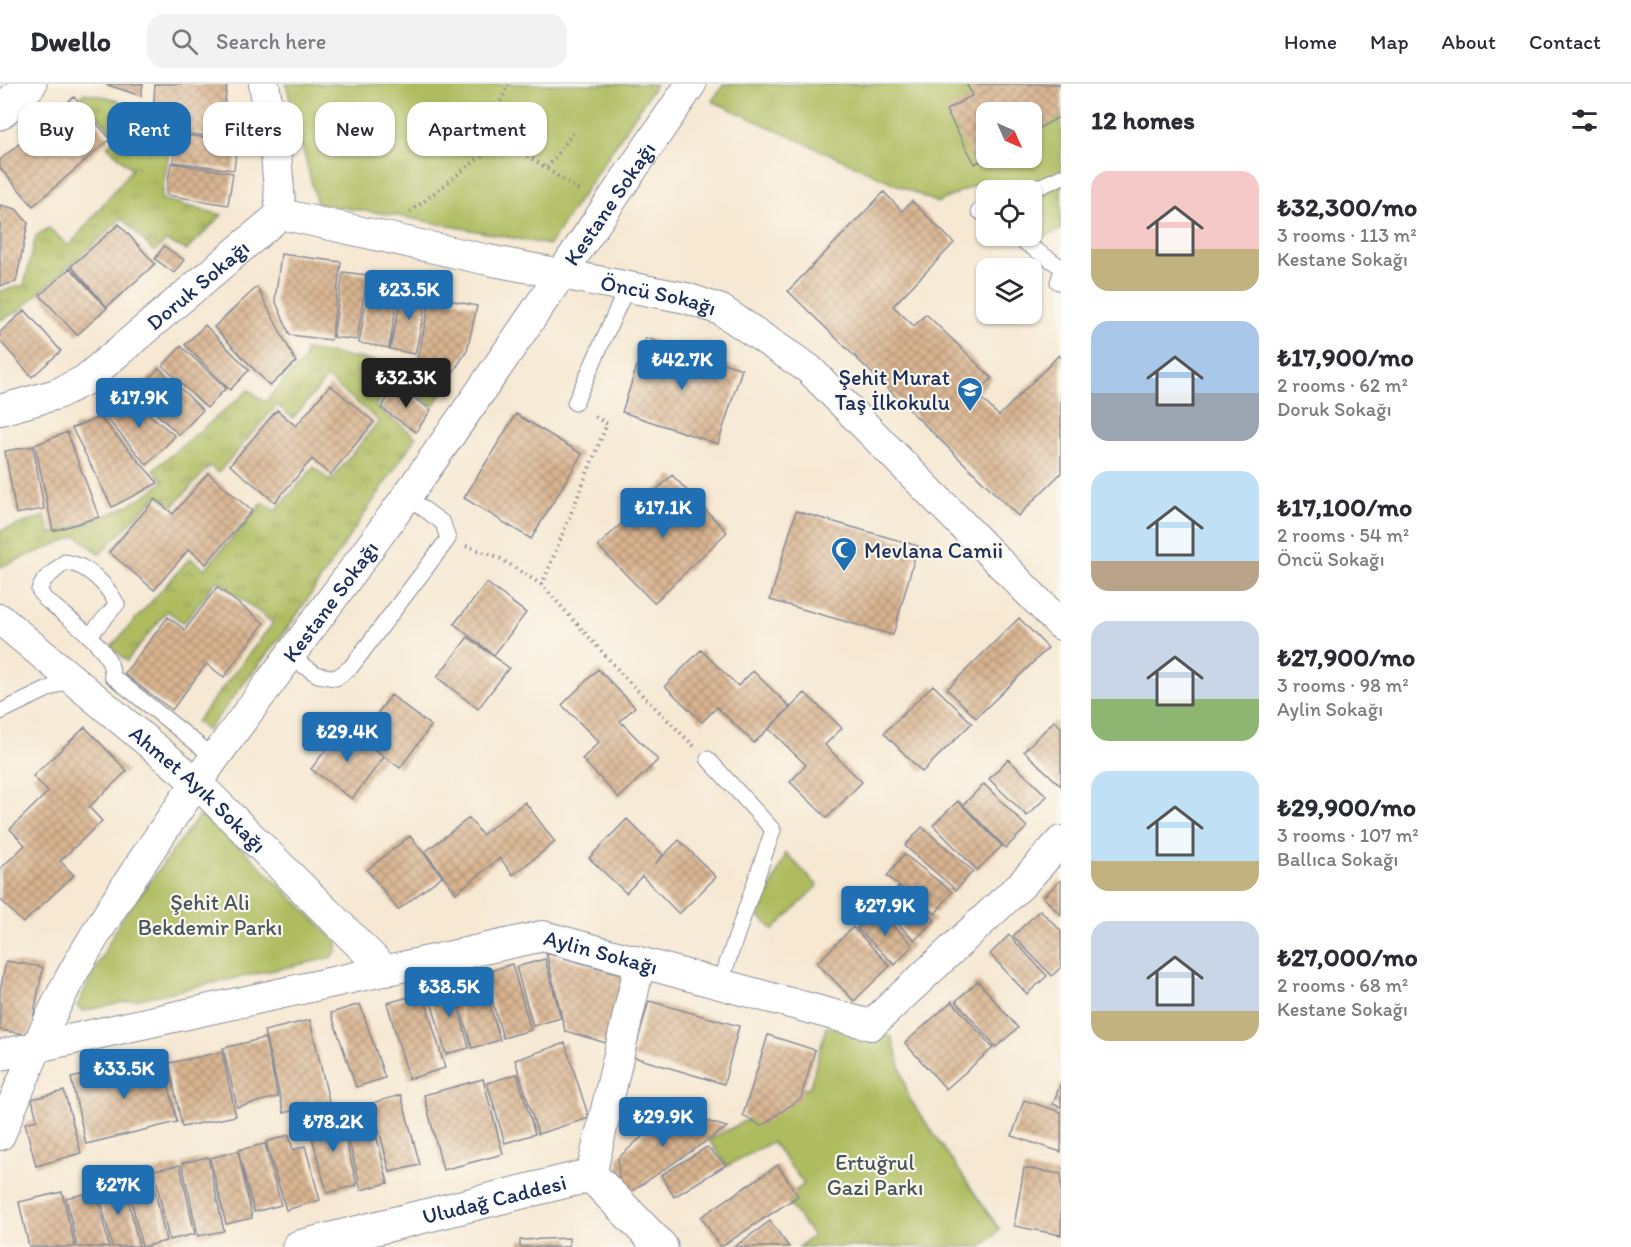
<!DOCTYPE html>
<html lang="en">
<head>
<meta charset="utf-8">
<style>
	body { margin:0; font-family:Itim,sans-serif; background:#f2f2f3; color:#2b2b33; height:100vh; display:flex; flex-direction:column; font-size:22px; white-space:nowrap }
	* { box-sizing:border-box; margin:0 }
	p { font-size:20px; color:#7c7c81 }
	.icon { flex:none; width:33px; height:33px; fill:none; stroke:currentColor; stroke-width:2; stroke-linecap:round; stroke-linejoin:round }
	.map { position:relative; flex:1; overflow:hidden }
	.sheet { display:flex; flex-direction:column; background:#fff; width:570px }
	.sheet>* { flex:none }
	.top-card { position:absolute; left:18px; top:18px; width:570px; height:54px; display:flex; gap:12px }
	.needle { width:39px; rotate:135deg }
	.fabs { position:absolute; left:976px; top:18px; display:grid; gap:12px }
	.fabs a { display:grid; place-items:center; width:66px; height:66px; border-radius:12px; background:#fff; box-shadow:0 2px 4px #0004; font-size:30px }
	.price { position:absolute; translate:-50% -51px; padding:0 14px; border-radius:6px; background:#1f6fb2; color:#fff; font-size:20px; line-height:39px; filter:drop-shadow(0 2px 3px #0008) }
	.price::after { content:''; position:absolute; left:50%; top:36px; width:18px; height:14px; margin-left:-9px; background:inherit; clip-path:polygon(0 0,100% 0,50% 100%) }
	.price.on { background:#222; color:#fff }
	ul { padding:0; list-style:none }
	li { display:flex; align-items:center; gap:18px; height:150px; padding:0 30px }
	li span { display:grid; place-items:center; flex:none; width:168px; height:120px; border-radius:18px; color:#555 }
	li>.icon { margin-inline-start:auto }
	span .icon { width:72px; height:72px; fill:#fffc; stroke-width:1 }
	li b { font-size:26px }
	h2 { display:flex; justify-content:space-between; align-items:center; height:72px; padding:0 30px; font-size:26px }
	.chip { padding:0 21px; border-radius:18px; background:#fff; box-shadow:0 2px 4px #0004; font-size:21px; line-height:54px }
	.chip.on { background:#1f6fb2; color:#fff }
	header { display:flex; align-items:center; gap:36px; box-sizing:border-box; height:84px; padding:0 30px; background:#fff; border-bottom:2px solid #e1e1e2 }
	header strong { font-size:28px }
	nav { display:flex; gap:33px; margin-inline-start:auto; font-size:21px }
	.search { width:420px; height:54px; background:#f2f2f3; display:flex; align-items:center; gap:15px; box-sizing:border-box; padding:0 21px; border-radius:18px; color:#7c7c81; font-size:22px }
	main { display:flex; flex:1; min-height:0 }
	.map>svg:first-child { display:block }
</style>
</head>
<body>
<header>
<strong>Dwello</strong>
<div class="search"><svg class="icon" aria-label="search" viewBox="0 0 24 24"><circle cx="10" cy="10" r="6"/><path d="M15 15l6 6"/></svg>Search here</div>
<nav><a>Home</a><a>Map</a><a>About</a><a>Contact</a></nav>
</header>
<main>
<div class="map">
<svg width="1061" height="1163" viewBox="0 0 1061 1163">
	<defs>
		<pattern id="grass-tufts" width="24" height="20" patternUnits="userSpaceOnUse" patternTransform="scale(1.5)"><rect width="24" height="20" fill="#aebc5f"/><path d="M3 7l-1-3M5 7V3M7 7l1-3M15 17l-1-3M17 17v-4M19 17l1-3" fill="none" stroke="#8d9952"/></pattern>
		<pattern id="building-cross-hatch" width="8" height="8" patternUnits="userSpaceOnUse" patternTransform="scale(1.5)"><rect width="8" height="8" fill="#d9b48f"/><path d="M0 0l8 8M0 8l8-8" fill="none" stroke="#af9378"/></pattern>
	</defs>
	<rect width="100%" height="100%" fill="#fbf7ec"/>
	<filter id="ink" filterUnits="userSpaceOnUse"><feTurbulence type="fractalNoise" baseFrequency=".0167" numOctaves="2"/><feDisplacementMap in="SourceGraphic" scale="12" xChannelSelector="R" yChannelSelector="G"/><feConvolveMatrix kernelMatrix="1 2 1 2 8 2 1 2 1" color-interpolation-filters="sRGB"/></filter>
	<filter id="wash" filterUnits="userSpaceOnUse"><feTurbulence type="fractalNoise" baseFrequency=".008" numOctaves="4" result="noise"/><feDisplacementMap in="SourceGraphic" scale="24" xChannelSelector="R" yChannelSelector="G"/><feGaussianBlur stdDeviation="1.35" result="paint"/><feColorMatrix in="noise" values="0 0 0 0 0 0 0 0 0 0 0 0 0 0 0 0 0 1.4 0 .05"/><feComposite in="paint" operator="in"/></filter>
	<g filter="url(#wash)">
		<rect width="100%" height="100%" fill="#f6e8d3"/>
		<!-- grass -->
		<path fill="url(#grass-tufts)" stroke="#64765e" stroke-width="1.5" d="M84 9 107 13 147 27 142 45 171 58 161 115 222 131 187 166 166 157 154 168 122 134 19 227 0 236V207L24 201 36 152 49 144 69 162 132 85 107 62 117 54 81 12Z
			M305 266 411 282 407 296 449 301 433 322 394 296 375 322 416 353 292 538 207 647 196 638 273 539 217 496 184 539 167 527 127 577 111 563 190 474 205 485 263 418 275 427 314 383 330 397 379 337 327 294 293 334 277 321 218 389 210 382 173 422 157 411 100 470 77 452 0 483V447L45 432 51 450C90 438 133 425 164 397L153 386 249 306 265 318 304 276Z"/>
		<!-- park -->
		<path fill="#aebc5f" stroke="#64765e" stroke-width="1.5" fill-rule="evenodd" d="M286 0H656L549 161 393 131 317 120Z
			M724 0H1061V146L1041 154 1032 145V106H990L981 98 937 119 712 17ZM987 28H1032V74H987Z
			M199 732 217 740 337 858V867L330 874 83 927 77 922 119 839Z
			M786 769 818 802 773 846 759 832Z
			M826 943 892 953 909 1014 1000 1146 982 1163H798L813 1152 785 1115 804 1100 772 1058 727 1082 709 1056 810 1002Z"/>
		<g id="blocks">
			<!-- building -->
			<path fill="url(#building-cross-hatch)" d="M105 0H143L141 12Z
				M155 0H227L224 26 243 28 239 56 152 45Z
				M966 0H1061V32L1032 48V28H987V73L975 80 946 26 973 11Z
				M74 13 110 55 33 122 0 84V76Z
				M177 50 237 58 234 86 173 78Z
				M171 79 233 89 228 121 166 111Z
				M884 108 902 127 912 117 954 159 893 222 914 242 926 230 992 294 977 310 999 332 1059 271 1061 274V389L1018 432 788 207Z
				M0 121 16 125 28 139 16 198 0 202Z
				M119 140 155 180 107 223 71 182Z
				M164 162 184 176 174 189 155 175Z
				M281 170 341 178 331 256 290 251 275 216Z
				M70 184 107 224 77 251 40 211Z
				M343 188 367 191 357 256 333 253Z
				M370 194 400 199 389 264 359 259Z
				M257 203 296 278 270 302 214 243Z
				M403 205 428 210 415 270 390 265Z
				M431 212 477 222 467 267 450 293 415 286Z
				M25 226 61 267 32 293 0 257V248Z
				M205 241 249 286 230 306 185 261Z
				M646 254 742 285 718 360 622 328Z
				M181 262 226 304 207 324 163 282Z
				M159 284 203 326 179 351 135 309Z
				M330 301 374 338 330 391 312 375 275 418 230 381 277 326 296 342Z
				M396 301 431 326 416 348 381 324Z
				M126 311 175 352 147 381 103 330Z
				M516 330 582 370 531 455 464 414Z
				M100 333 158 399 112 423 72 344Z
				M67 348 99 433 53 447 35 361Z
				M33 362 44 425 16 430 5 367Z
				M208 389 252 427 206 480 189 465 154 506 109 468 155 415 173 430Z
				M672 391 727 448 654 519 598 462Z
				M796 427 918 462 893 551 770 516Z
				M487 499 526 529 494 571 454 540Z
				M217 503 264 539 224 593 206 580 172 626 124 590 168 533 185 546Z
				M1019 534 1048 564 976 634 947 605Z
				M468 553 509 584 478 625 437 593Z
				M701 566 738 602 753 587 790 623 754 659 717 623 702 638 665 602Z
				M598 585 635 623 620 637 658 676 619 714 582 675 599 658 562 621Z
				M933 601 972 639 922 688 884 649Z
				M805 609 842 644 825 661 862 698 827 734 790 698 806 681 769 645Z
				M391 611 431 642 400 684 359 654Z
				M1054 637 1061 643V702L1024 667Z
				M85 643 127 687 89 723 102 737 60 777 74 791 23 839 0 815V785L25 761 10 745 48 708 33 692Z
				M343 643 384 673 352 715 311 685Z
				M1008 675 1047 712 1027 732 989 695Z
				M984 700 1027 743 1006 764 963 721Z
				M958 717 1002 762 977 786 933 741Z
				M525 718 555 758 513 791 500 774 456 809 425 768 469 734 482 751Z
				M627 735 663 771 655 780 679 756 716 793 679 830 642 792 626 809 589 774Z
				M922 743 973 787 956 806 905 762Z
				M410 752 442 792 398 826 367 786Z
				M904 770 952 808 935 830 887 792Z
				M1061 796V831L1043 813Z
				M899 802 935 836 915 856 879 822Z
				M876 825 913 861 895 881 857 844Z
				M1040 826 1061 847V883L1052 892 1013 852Z
				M853 843 890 882 854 917 817 879Z
				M1009 851 1047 892 1027 910 990 870Z
				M546 869 629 892 613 961 565 947Z
				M545 875 561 934 533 942 516 883Z
				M6 877 43 883 30 951 0 946V907Z
				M512 880 531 946 503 954 484 889Z
				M481 891 500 956 472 964 453 899Z
				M978 897 1018 944 996 963 956 917Z
				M452 899 469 964 446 970 428 906Z
				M423 909 445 984 409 995 387 919Z
				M649 917 739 942 724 1000 633 973Z
				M952 917 993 964 946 1005 905 959Z
				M360 920 385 994 356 1003 331 929Z
				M310 936 329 1017 284 1029 264 947Z
				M768 951 815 966 801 1014 761 1042 743 1031Z
				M265 954 278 1013 237 1023 223 964Z
				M565 959 589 1034 538 1050 515 976Z
				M222 968 236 1032 182 1043 169 979Z
				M162 972 177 1038 86 1060 71 994Z
				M517 990 535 1050 505 1059 487 999Z
				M483 995 503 1070 443 1086 424 1011Z
				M1061 998V1023L1053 1020Z
				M64 1007 81 1069 36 1082 25 1039 37 1036 32 1015Z
				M401 1011 420 1081 390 1088 372 1019Z
				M1024 1016 1061 1028V1068L1012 1052Z
				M369 1022 388 1099 361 1106 342 1029Z
				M671 1027 727 1043 629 1109 619 1100 618 1074Z
				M339 1030 357 1101 327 1109 308 1038Z
				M289 1051 293 1066 305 1062 320 1116 286 1126 266 1058Z
				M265 1060 281 1121 254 1128 238 1066Z
				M707 1063 726 1081 674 1113 661 1091Z
				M238 1067 252 1134 226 1140 210 1074Z
				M208 1073 224 1147 198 1152 182 1079Z
				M180 1081 195 1150 169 1156 154 1086Z
				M778 1081 798 1112 721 1163 701 1133Z
				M1024 1084 1061 1090V1151L1014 1142Z
				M151 1087 166 1157 142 1163 126 1093Z
				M124 1098 139 1162 112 1163 98 1104Z
				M96 1107 109 1163H77L66 1114Z
				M62 1108 75 1163H29L19 1118Z
				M770 1137 789 1163H734Z
				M569 1154V1163H520V1156Z"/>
		</g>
	</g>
	<g filter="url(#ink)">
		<use href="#blocks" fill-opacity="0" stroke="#888c98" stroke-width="1.5"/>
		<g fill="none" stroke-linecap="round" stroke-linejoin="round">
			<defs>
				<path id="service" d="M1041 102 1061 93
					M979 127 987 132
					M1015 152 1061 183
					M1058 198 1061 189
					M575 319 627 203
					M89 552 117 520C106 500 88 481 65 478L44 496 39 506 45 515C65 532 114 564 112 592L215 674
					M290 573 318 591 336 594 351 583 448 455 443 439 406 412
					M0 628 71 594
					M708 675 773 746 720 900"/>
				<g id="minor">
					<path id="s1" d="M281 130 488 176 686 214 721 226 809 285 1061 541"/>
					<path id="s2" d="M0 326 57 310 85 296 281 130 276 71 264 0"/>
					<path id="s3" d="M0 535 197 699 386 887"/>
					<path id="s4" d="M0 971 543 852 871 941 1022 800 1061 757"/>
					<path id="s5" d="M0 1051C25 991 49 929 82 873 170 724 280 588 381 448 488 301 588 149 691 0"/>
					<path d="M591 1091 640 879"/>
				</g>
				<g id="secondary">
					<path d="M0 29 30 0"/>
					<path id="s6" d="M299 1163 591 1091 661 1163"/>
				</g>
			</defs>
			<!-- service casing -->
			<use href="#service" stroke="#888c98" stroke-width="17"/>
			<!-- minor casing -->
			<use href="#minor" stroke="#888c98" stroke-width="32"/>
			<!-- secondary casing -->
			<use href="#secondary" stroke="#888c98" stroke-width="35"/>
			<!-- path -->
			<path stroke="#888c98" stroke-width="4" stroke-dasharray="1.5 4.5" stroke-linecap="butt" d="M450 26 489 45 581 108
				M489 45 508 0
				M547 84 575 46
				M410 128 503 55
				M466 462 498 473 542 501 630 599 694 662
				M542 501 607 340 593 331"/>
			<!-- service -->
			<use href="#service" stroke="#fff" stroke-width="15"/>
			<!-- minor -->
			<use href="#minor" stroke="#fff" stroke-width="30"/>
			<!-- secondary -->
			<use href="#secondary" stroke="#fff" stroke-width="33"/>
		</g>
	</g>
	<!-- icons -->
	<defs>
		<symbol id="school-pin" viewBox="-11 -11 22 30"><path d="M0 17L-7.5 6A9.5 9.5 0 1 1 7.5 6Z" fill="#1f6fb2" stroke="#fbf7ec"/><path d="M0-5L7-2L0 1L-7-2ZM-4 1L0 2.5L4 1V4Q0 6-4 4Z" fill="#fff"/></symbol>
		<symbol id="mosque-pin" viewBox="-11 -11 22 30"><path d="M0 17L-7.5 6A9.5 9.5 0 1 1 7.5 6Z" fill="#1f6fb2" stroke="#fbf7ec"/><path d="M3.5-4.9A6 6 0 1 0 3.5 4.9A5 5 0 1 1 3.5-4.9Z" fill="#fff"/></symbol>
	</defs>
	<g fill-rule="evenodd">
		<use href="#school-pin" x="955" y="291" width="30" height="40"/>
		<use href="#mosque-pin" x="829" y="451" width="30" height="40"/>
	</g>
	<g text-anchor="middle" stroke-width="4.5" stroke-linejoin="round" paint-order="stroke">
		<!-- street labels -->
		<g font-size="22" fill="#1b2f5e" stroke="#fbf7ec">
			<text dy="8" stroke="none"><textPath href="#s5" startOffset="1116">Kestane Sokağı</textPath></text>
			<text dy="8" stroke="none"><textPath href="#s2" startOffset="238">Doruk Sokağı</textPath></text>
			<text dy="8" stroke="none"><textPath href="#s1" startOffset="386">Öncü Sokağı</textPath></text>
			<text dy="8" stroke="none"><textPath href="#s5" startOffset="630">Kestane Sokağı</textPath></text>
			<text dy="8" stroke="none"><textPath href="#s3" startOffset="261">Ahmet Ayık Sokağı</textPath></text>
			<text dy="8" stroke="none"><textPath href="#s4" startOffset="616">Aylin Sokağı</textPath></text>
			<text dy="8" stroke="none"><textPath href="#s6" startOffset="201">Uludağ Caddesi</textPath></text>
		</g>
		<!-- poi labels -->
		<g font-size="22" fill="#1b2f5e" stroke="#fbf7ec" text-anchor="end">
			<text x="950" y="301">Şehit Murat<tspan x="950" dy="25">Taş İlkokulu</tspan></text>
			<text x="864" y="474" text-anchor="start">Mevlana Camii</text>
		</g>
		<!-- park labels -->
		<g font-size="22" fill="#47595e" stroke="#fbf7ec">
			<text x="210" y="826">Şehit Ali<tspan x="210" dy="25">Bekdemir Parkı</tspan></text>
			<text x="875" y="1086">Ertuğrul<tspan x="875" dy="25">Gazi Parkı</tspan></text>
		</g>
	</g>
</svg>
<div class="fabs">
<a><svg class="needle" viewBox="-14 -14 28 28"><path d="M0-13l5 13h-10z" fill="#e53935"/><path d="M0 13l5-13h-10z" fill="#7c7c81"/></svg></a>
<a><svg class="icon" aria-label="locate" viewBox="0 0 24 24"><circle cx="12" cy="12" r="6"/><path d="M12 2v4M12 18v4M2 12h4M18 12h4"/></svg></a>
<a><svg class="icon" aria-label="layers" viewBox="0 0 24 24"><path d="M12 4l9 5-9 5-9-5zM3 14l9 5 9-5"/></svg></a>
</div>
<b class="price" style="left:409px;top:237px">₺23.5K</b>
<b class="price" style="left:682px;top:307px">₺42.7K</b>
<b class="price on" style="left:406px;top:325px">₺32.3K</b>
<b class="price" style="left:139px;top:345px">₺17.9K</b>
<b class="price" style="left:663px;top:455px">₺17.1K</b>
<b class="price" style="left:347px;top:679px">₺29.4K</b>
<b class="price" style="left:885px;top:853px">₺27.9K</b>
<b class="price" style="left:449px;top:934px">₺38.5K</b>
<b class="price" style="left:124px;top:1016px">₺33.5K</b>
<b class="price" style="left:663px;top:1064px">₺29.9K</b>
<b class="price" style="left:333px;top:1069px">₺78.2K</b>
<b class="price" style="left:118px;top:1132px">₺27K</b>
<div class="top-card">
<a class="chip">Buy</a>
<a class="chip on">Rent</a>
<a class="chip">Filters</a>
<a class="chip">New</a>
<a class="chip">Apartment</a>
</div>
</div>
<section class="sheet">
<h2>12 homes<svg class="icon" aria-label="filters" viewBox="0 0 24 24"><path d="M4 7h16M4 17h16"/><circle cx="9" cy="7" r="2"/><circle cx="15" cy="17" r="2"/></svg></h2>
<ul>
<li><span style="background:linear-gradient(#f6c9c9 65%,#c2b280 0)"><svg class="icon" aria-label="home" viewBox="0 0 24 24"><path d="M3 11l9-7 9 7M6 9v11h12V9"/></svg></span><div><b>₺32,300/mo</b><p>3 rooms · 113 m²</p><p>Kestane Sokağı</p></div></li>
<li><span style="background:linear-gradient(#a9c7e8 60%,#9aa5b1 0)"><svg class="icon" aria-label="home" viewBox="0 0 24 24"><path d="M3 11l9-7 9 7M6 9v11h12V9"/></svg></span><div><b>₺17,900/mo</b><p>2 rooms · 62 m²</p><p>Doruk Sokağı</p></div></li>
<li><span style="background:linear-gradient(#bfe0f5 75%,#b9a48a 0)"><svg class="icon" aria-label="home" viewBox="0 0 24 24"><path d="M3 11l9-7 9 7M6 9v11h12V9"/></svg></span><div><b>₺17,100/mo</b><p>2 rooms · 54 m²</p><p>Öncü Sokağı</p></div></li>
<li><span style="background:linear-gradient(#c9d6e8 65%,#8fb573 0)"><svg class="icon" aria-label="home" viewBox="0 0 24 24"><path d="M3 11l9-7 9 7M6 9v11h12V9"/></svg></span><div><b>₺27,900/mo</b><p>3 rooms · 98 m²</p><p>Aylin Sokağı</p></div></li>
<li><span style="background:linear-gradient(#bfe0f5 75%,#c2b280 0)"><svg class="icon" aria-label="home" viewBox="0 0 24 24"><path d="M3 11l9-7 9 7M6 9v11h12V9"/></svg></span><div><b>₺29,900/mo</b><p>3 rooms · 107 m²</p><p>Ballıca Sokağı</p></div></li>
<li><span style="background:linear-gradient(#c9d6e8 75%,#c2b280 0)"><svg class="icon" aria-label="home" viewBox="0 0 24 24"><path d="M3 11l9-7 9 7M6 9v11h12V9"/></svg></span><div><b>₺27,000/mo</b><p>2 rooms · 68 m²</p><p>Kestane Sokağı</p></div></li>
</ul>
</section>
</main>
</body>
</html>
